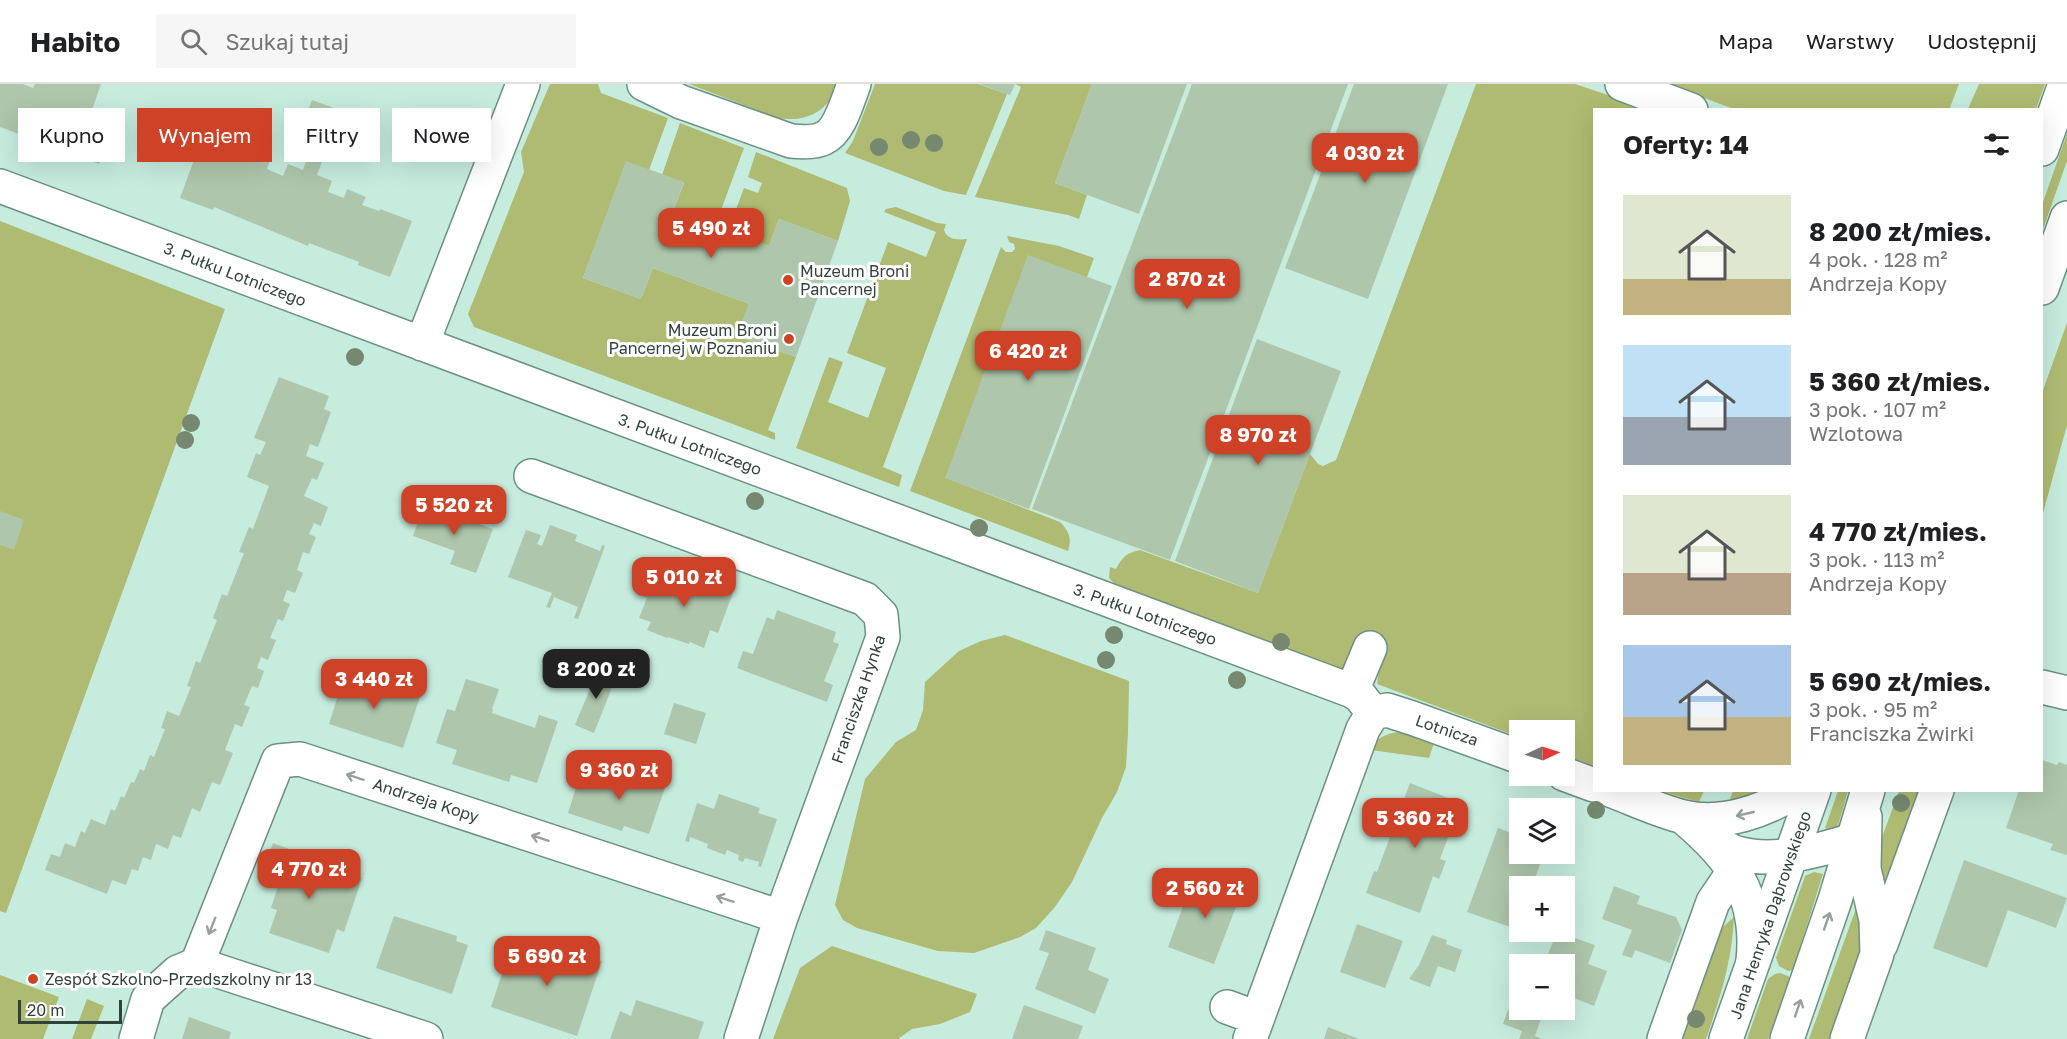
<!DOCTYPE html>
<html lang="pl">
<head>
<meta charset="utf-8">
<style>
	body { margin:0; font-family:"Golos Text",sans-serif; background:#f6f6f6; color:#202124; height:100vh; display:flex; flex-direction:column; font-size:22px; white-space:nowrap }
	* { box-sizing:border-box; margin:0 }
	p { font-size:20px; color:#757577 }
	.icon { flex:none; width:33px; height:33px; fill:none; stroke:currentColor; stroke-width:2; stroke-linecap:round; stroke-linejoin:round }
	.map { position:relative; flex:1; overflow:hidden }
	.drawer { position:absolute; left:1593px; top:24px; width:450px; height:684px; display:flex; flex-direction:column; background:#fff; border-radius:0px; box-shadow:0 6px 24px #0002 }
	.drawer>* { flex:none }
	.guide { position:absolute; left:18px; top:24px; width:570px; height:54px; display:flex; gap:12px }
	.needle { width:39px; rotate:86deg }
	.buttons { position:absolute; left:1509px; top:636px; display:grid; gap:12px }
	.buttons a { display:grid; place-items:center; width:66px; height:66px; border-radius:0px; background:#fff; box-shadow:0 6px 24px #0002; font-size:30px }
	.scale { position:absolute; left:18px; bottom:15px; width:104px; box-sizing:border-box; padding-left:6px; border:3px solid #31413b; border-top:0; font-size:16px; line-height:21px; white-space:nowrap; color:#31413b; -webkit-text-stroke:4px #fff; paint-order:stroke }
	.price { position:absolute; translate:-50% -51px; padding:0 14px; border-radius:12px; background:#ce4327; color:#fff; font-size:20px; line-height:39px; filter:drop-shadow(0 2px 3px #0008) }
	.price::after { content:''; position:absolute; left:50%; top:36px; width:18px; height:14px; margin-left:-9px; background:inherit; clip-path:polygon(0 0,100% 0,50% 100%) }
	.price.selected { background:#222; color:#fff }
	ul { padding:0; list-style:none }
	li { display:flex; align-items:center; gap:18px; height:150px; padding:0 30px }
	li span { display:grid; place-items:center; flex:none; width:168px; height:120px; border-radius:0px; color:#555 }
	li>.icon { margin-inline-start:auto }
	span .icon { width:72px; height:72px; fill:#fffc; stroke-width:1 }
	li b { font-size:26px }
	h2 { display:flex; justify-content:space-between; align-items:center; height:72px; padding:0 30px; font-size:26px }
	.tag { padding:0 21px; border-radius:0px; background:#fff; box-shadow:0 6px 24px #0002; font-size:21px; line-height:54px }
	.tag.selected { background:#ce4327; color:#fff }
	header { display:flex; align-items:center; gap:36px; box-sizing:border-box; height:84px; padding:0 30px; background:#fff; border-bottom:2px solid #e0e0e0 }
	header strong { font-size:28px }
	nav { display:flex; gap:33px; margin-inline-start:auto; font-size:21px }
	.search { width:420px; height:54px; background:#f6f6f6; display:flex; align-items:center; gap:15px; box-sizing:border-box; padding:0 21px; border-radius:0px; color:#757577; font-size:22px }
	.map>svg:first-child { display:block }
</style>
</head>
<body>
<header>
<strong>Habito</strong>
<div class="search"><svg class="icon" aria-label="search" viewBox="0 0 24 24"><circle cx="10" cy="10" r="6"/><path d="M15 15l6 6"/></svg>Szukaj tutaj</div>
<nav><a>Mapa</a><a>Warstwy</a><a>Udostępnij</a></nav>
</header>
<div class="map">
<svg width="2067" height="955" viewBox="0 0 2067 955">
	<rect width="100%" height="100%" fill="#c6ecde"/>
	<!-- green -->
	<path fill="#afba72" d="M550 0H598L601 9 668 34 649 86 626 78 583 194 641 215 653 184 749 220 737 252 796 273 768 346 775 349V356L474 243 468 230 524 88 521 68Z
		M689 0H840C827 27 808 39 778 34Z
		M875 0H978L1007 10 966 111 944 107 845 69 853 57Z
		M1015 0H1092L1055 99 1087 111 1079 135 1068 131 975 113 1021 3Z
		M1476 0H1575L1650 25 1594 26V682L1565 671 1564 646H1520L1519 653 1377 600 1382 569 1353 558 1356 564 1349 589 1116 501 1109 494 1110 483 1116 485C1122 473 1128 468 1140 466L1258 509 1310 370 1318 380 1323 382 1336 376Z
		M1666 0H1959L1949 26 1734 25Z
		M1979 0H2045L2036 25H1968Z
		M680 39 744 64 715 142 673 127 684 99 662 91Z
		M2067 50V77L2042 148V121Z
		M756 68 847 104 850 117 838 157 779 135 769 162 728 147 744 104 758 109 762 99 748 93Z
		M896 123 937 139 946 140 944 146C947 156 958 156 967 155L883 383 902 391 899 403 796 364 829 273 843 278 828 318 868 334 886 284 847 269 888 158 926 173 936 148 884 128 886 125Z
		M0 137 225 225 6 829 0 827Z
		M1007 152 1059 162 1094 174 1087 193 946 394 1060 438C1069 447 1072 454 1068 467L910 407 1001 163 1006 168H1012L1015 165 1014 160 1009 158Z
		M2067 239V341L2042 433V309Z
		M1005 551 1129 597 1128 649 1126 683 1117 708 1102 734 1072 798 1055 823 1036 844 1020 853 974 869 938 867 857 844 843 836 835 821 865 695 896 658 916 646 923 626 925 598 959 567 981 557Z
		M1399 648 1434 659 1429 674 1371 666C1376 653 1386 650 1399 648Z
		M1661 707H1704L1699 718Z
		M1733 707H1770L1728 720Z
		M1838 707H1848L1837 745 1832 747 1825 744Z
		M1899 707H1925L1886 804 1880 792 1877 767Z
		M1814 788 1823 790 1793 886 1788 887 1779 882 1776 874 1805 792Z
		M1859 816 1865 859 1837 955H1809Z
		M1734 833C1732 878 1720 914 1706 955H1675L1711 854Z
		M832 862 977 910 970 928 940 940 912 945 898 955H773L800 884Z
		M1780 889 1788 892 1790 895 1768 955H1747L1768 895 1775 890Z
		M0 891 59 913 43 955H0Z
		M87 915 104 922 91 955H72Z"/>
	<!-- building -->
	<path fill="#aec6ac" d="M0 0H23L33 4 35 0H101L92 26 115 35 99 80 0 43Z
		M979 0H1015L1010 11Z
		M1092 0H1187L1139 130 1055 99Z
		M1192 0H1348L1170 476 1032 425Z
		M1354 0H1448L1368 215 1285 184Z
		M312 16 356 32 339 77 324 72 317 91 332 97 328 108 344 114 347 105 366 113 362 121 379 127 380 125 412 137 390 193 358 181 359 178 309 159 308 162 214 123 213 126 180 114 201 57 233 69 232 72 248 78 251 69 270 76 267 85 283 92 288 80 303 86 310 67 295 61Z
		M626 77 684 98 673 127 769 162 779 135 838 157 796 273 736 252 749 220 653 184 641 215 583 194Z
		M1028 171 1112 202 1029 425 945 394Z
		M1257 255 1341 287 1258 509 1175 477Z
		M279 293 329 312 324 325 331 328 318 363 310 360 306 372 324 379 317 396 312 394 304 412 328 423 321 442 314 439 309 450 316 453 309 470 303 468 297 486 303 489 295 509 287 506 283 517 290 520 283 537 278 535 270 554 276 556 268 576 261 573 257 584 264 587 258 604 252 602 244 621 250 623 242 643 235 640 225 666 233 669 220 701 212 698 200 728 192 724 181 754 173 751 168 765 156 760 151 776 143 773 138 787 132 785 126 801 112 796 107 810 45 786 51 770 60 773 65 759 75 763 81 747 85 749 91 735 105 741 111 725 115 727 121 712 124 714 131 698 134 699 140 685 144 687 150 671 154 673 165 645 161 644 167 627 179 632 191 603 187 602 196 577 200 579 217 536 213 534 222 510 227 512 244 469 239 468 249 443 253 445 269 402 247 393 256 369 260 371 266 358 254 354Z
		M424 420 493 445 476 489 450 480 455 467 413 452Z
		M0 427 24 436 14 466 0 461Z
		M550 441 577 451 575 457 600 467 602 461 605 462 578 535 574 534 578 523 554 513 550 524 546 523 552 509 508 493 526 446 541 451 537 460 542 462Z
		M659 483 700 498 704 492 703 498 731 509 732 506H734L718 549 710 546 704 564 690 558 689 560 668 553 667 554 647 546 651 538 639 534 647 514 643 512 648 499 652 501Z
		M777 526 836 548 833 558 839 560 824 597 833 601 827 618 737 584 743 567 753 570 767 533 774 536Z
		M599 583 617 591 594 649 575 641Z
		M345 589 420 613 403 664 329 640Z
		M466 595 499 605 492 625H493L492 629 535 644 539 631 558 637 537 699 511 691 509 698 452 680 457 666 436 659 447 625 455 627Z
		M674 619 706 629 696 660 664 650Z
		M2042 676 2057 681 2059 678 2067 681V771L2050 766 2053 760 2006 744 2019 706H2042Z
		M643 685 668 695 649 750 624 742 622 747 568 729 581 688 618 700 619 693 638 700Z
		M1410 699 1461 719 1440 775 1446 777 1439 795 1433 792 1420 829 1366 809 1374 787 1377 788Z
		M719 710 760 724 758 729 777 735 761 783 758 782 759 778 745 774 743 778 738 776 739 771 727 766 725 771 707 764 708 760 690 753 689 758 685 757 697 719 714 725Z
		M1498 744 1520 752V770H1544L1532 802H1520V835L1516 845 1467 828Z
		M273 759 292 766 289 774 323 786 325 782 362 794 344 848 337 845 329 869 269 849 277 826 271 824 280 796 262 790Z
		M1964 776 2067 814 2056 844 2008 826 1987 884 1933 864Z
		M1195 790 1242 807 1214 880 1168 863Z
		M1614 802 1640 812 1637 820 1676 833 1682 846 1670 879 1635 866 1632 874 1622 871 1632 846 1602 835Z
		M394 832 457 852 456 857 468 861 452 910 376 884Z
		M1357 840 1403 857 1385 904 1340 888Z
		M1046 846 1096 864 1088 886 1109 895 1095 930 1035 905 1049 869 1039 866Z
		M1557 848 1595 861 1588 880 1607 887 1594 922 1564 910V880H1544Z
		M1432 851 1447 856 1446 860 1462 866 1455 888 1438 882 1430 903 1409 895 1419 881Z
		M512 859 556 873 560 863 602 877 577 952 491 923Z
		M1514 909 1520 910V926H1544L1535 952 1542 955H1519L1522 947 1503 940Z
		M636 916 704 938 698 955H610L620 927 631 932Z
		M1024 921 1083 942 1078 955H1012Z
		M189 933 231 948 229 955H182Z
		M1328 943 1359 955H1324Z"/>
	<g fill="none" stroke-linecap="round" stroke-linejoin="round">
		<defs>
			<path id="minor" d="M644 0 681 18 791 57C801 58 815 59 824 54 840 47 848 15 854 0
				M1622 0 1691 26
				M0 102 1352 607 1360 612 1373 629
				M422 260 523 0
				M531 392 865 515 881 531 883 553 781 833 741 955
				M2042 603 2067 609
				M1352 607 1370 564
				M1373 629 1387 626 1412 634 1520 673
				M1564 690 1594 701
				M1610 706C1634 715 1659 727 1684 733 1723 742 1765 727 1798 706
				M1683 733C1731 773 1760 811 1753 877
				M1711 756C1721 761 1731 768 1741 770 1775 779 1821 766 1853 756
				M1881 860 1937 706
				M197 880 278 677 300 675 781 833
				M1227 923 1257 934
				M136 955 148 915 178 888 197 880 426 955
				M1250 955 1363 645 1373 629
				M1664 955 1713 818 1734 787
				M1847 955 1877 870 1876 836 1864 785 1865 733"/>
			<path id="major" d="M2042 65 2065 0
				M2042 204 2067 134
				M1726 955 1814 706
				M1787 955 1835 816 1868 706"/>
		</defs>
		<!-- minor casing -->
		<use href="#minor" stroke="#6d9083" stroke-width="36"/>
		<!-- major casing -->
		<use href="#major" stroke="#6d9083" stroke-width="36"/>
		<!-- minor -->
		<use href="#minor" stroke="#fff" stroke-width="33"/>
		<!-- major -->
		<use href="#major" stroke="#fff" stroke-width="33"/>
	</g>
	<!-- trees -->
	<g fill="#768970">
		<circle cx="911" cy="56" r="9"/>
		<circle cx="934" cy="59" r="9"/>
		<circle cx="879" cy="63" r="9"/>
		<circle cx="355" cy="273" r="9"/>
		<circle cx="191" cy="339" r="9"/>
		<circle cx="185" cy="356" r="9"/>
		<circle cx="755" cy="417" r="9"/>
		<circle cx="979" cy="444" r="9"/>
		<circle cx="1114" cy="551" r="9"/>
		<circle cx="1281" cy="558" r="9"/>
		<circle cx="1106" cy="576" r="9"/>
		<circle cx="1237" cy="596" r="9"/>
		<circle cx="1901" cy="719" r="9"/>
		<circle cx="1596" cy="726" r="9"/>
		<circle cx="1696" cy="935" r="9"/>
	</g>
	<!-- one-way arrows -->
	<defs><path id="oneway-shaft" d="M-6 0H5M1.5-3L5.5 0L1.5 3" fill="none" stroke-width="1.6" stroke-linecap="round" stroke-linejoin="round" transform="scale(1.5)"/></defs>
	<g stroke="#98a09d">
		<use href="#oneway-shaft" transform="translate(355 693) rotate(-162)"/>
		<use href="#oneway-shaft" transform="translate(1745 730) rotate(167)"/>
		<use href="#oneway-shaft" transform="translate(540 754) rotate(-162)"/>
		<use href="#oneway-shaft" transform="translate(725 815) rotate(-162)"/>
		<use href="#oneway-shaft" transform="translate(1827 837) rotate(-71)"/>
		<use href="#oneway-shaft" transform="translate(212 842) rotate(112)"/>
		<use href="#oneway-shaft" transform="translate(1798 924) rotate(-71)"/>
	</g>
	<!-- markers -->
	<g fill="#ce4327" stroke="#fff" stroke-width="2">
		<circle cx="788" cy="196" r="6"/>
		<circle cx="789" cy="255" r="6"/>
		<circle cx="33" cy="895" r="6"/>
	</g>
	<g text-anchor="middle" stroke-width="6" stroke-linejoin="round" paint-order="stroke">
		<!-- poi labels -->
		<g font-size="16" fill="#31413b" stroke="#fff" text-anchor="start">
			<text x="800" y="193">Muzeum Broni<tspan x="800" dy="18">Pancernej</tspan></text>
			<text x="777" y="252" text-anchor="end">Muzeum Broni<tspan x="777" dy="18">Pancernej w Poznaniu</tspan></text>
			<text x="45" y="901">Zespół Szkolno-Przedszkolny nr 13</text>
		</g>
		<!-- street labels -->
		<g font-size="16" fill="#31413b" stroke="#fff">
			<text transform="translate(235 190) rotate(21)" y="6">3. Pułku Lotniczego</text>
			<text transform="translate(690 360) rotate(20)" y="6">3. Pułku Lotniczego</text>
			<text transform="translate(1145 530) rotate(20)" y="6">3. Pułku Lotniczego</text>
			<text transform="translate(858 615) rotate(-71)" y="6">Franciszka Hynka</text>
			<text transform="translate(1447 646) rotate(19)" y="6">Lotnicza</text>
			<text transform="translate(426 716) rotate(18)" y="6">Andrzeja Kopy</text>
			<text transform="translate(1770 831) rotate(-71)" y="6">Jana Henryka Dąbrowskiego</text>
		</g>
	</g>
</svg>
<div class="buttons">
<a><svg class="needle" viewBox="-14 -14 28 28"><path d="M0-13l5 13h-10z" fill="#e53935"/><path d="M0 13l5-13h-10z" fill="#757577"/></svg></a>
<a><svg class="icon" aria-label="layers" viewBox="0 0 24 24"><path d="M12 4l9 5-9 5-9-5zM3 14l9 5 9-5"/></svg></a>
<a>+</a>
<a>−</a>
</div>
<div class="scale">20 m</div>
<b class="price" style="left:1365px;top:100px">4 030 zł</b>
<b class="price" style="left:711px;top:175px">5 490 zł</b>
<b class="price" style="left:1187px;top:226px">2 870 zł</b>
<b class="price" style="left:1028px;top:298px">6 420 zł</b>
<b class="price" style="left:1258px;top:382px">8 970 zł</b>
<b class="price" style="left:454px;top:452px">5 520 zł</b>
<b class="price" style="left:684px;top:524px">5 010 zł</b>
<b class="price selected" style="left:596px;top:616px">8 200 zł</b>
<b class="price" style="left:374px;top:626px">3 440 zł</b>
<b class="price" style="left:619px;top:717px">9 360 zł</b>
<b class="price" style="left:1415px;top:765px">5 360 zł</b>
<b class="price" style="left:309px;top:816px">4 770 zł</b>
<b class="price" style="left:1205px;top:835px">2 560 zł</b>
<b class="price" style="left:547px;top:903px">5 690 zł</b>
<div class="guide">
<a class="tag">Kupno</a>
<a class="tag selected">Wynajem</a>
<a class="tag">Filtry</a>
<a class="tag">Nowe</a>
</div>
<section class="drawer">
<h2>Oferty: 14<svg class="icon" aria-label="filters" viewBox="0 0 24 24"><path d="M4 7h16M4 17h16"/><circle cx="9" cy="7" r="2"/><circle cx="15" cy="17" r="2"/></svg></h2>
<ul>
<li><span style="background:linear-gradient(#dfe7d0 70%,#c2b280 0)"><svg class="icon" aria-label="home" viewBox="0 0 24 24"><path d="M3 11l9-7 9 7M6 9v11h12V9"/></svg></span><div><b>8 200 zł/mies.</b><p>4 pok. · 128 m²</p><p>Andrzeja Kopy</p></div></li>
<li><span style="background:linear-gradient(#bfe0f5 60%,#9aa5b1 0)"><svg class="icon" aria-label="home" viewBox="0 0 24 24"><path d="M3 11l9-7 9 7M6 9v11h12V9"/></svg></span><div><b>5 360 zł/mies.</b><p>3 pok. · 107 m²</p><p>Wzlotowa</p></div></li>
<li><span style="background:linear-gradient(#dfe7d0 65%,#b9a48a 0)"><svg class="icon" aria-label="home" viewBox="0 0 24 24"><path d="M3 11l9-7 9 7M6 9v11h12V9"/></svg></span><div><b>4 770 zł/mies.</b><p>3 pok. · 113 m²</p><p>Andrzeja Kopy</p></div></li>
<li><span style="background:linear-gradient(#a9c7e8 60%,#c2b280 0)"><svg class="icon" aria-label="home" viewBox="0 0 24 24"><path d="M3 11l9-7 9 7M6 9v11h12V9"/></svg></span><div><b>5 690 zł/mies.</b><p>3 pok. · 95 m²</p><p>Franciszka Żwirki</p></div></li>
</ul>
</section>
</div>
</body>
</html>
